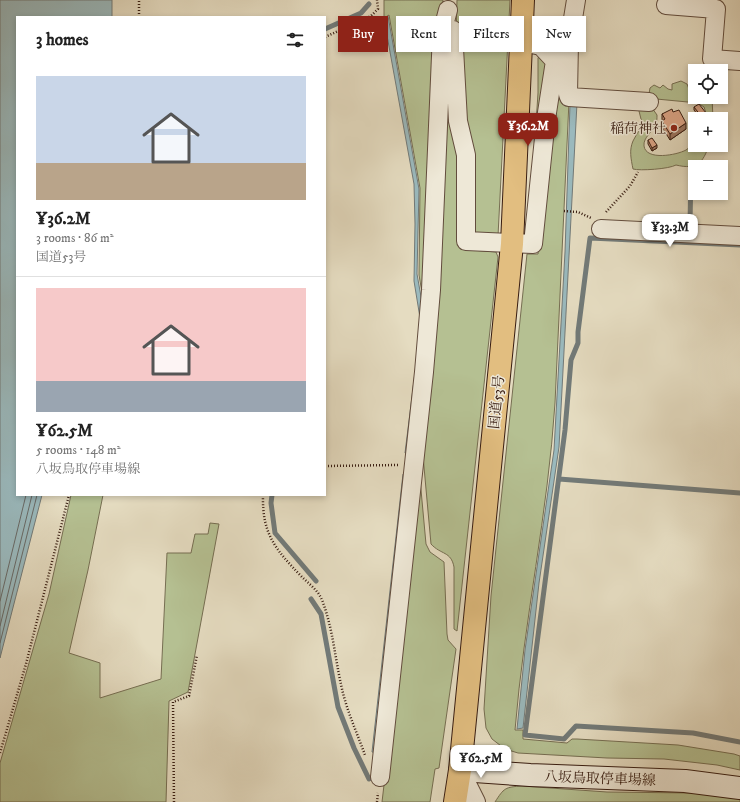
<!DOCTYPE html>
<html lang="en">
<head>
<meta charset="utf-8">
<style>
	body { margin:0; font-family:"IM FELL DW Pica","Noto Serif JP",serif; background:#f2f2f2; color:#222; height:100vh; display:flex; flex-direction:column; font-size:15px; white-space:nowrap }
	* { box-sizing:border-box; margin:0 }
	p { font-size:13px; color:#767676 }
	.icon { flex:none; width:22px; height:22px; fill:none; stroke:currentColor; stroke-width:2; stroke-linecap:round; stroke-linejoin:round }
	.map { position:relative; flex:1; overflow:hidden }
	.details { position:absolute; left:16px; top:16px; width:310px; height:480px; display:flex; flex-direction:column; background:#fff; border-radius:0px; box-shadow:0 2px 6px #0003 }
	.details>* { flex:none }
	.banner { position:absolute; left:338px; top:16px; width:342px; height:36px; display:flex; gap:8px }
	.fabs { position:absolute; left:688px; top:64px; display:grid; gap:8px }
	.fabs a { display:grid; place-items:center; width:40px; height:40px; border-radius:0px; background:#fff; box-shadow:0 2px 6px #0003; font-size:20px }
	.price { position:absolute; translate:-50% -34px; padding:0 9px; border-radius:8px; background:#fff; color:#222; font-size:13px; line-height:26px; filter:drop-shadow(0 1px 2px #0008) }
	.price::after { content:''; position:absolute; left:50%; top:24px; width:12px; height:9px; margin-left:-6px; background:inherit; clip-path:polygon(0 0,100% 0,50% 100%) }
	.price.selected { background:#8f2418; color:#fff }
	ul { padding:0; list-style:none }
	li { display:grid; align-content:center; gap:8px; height:212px; padding:0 20px }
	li+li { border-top:1px solid #e0e0e0 }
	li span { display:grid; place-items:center; height:124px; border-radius:0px; color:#555 }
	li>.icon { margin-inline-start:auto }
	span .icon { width:72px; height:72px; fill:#fffc; stroke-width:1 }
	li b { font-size:17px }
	h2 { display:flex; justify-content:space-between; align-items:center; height:48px; padding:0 20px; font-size:17px }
	.tag { padding:0 14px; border-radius:0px; background:#fff; box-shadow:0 2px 6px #0003; font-size:14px; line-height:36px }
	.tag.selected { background:#8f2418; color:#fff }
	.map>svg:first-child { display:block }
</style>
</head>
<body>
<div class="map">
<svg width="740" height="802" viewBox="0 0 740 802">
	<rect width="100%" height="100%" fill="#e5dcc1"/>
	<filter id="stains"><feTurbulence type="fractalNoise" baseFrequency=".005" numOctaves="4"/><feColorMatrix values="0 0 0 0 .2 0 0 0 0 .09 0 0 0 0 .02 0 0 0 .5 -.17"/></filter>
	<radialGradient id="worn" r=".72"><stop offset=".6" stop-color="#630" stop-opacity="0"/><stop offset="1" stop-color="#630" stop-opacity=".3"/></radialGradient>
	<!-- green -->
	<path fill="#b5c092" stroke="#766e52" d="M384 0H443L435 83 426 316 419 275 420 188 389 15 384 18Z
		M457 0H510L498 236 475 235 456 39Z
		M445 33 463 197 460 249 496 252 498 257 457 631 454 629V567C451 551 441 555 431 544L422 445Z
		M540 55 549 69 532 184 538 93V58Z
		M558 72 569 101 555 403C548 513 524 620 515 730H523V739L567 743 572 739H577L678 745 734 754 740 756V770L717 765 664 759 607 758 518 753 505 749 492 739 486 728 484 709 491 596 527 254H538Z
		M681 81 687 84 689 89H695V97H712L713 119H708L704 107 698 103 646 98 649 94 650 88 654 85 660 88 663 85 668 89 672 90V84Z
		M644 105H650L657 115C657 118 657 121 656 124 653 132 643 137 644 146 646 161 677 155 686 150 689 148 693 144 695 141V145H709C703 163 697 170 676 165 669 169 640 171 633 169 631 159 629 150 633 141 637 133 641 129 643 121L641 119 639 111Z
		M420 479 426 544 430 552 444 562 447 634 448 640 456 649 439 768 435 769 430 802H382Z
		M71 495H103L88 570 69 653 100 663V698L161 679 167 553H191L195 534H208L210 523 219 524 188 692 169 701 166 802H0V763L49 594Z
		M522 786 607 792 691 793 740 796V802H495C504 788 505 787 522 786Z"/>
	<!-- water -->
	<path fill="#9ab9bd" stroke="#727a78" d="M0 0H112V17H17V495H42L0 658Z
		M388 16 419 189 417 274 423 308 410 455 405 453 421 324 414 281 415 224 414 184 384 19Z
		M576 63 577 103 559 447 539 583 523 728 517 729 525 650 554 450 565 252 570 104Z
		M410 472 378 753 372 752 403 474Z"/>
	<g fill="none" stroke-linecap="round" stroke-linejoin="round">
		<!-- shore -->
		<path stroke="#686a67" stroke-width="1" d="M0 601 26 495
			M0 626 32 495
			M0 643 37 495"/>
		<!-- stream -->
		<path stroke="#727a78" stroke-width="5" d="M325 29 361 13 369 4
			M434 31 435 20
			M690 224 691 171
			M740 245 590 238 578 332V343L571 360 565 430 525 735 564 739 576 726 693 733 740 742
			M559 479 740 493
			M272 495 271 503 275 533 316 581
			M311 599 321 614 338 707 354 748 369 779"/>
		<defs>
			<path id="street" d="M576 0 569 43 568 94 569 97 649 102
				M666 5 716 9 712 59 740 61
				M453 30 458 121 466 155V241L533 244 546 119 555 61
				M522 42 541 46 555 61 557 50
				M601 229 740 236
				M460 770 476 802
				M380 777 424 372 431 290 441 56 442 33 448 10"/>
			<path id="secondary" d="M460 770 530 775 685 781 740 788"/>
			<path id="highway" d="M455 802 460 770 512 244 523 0"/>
		</defs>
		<!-- street casing -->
		<use href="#street" stroke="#624c3d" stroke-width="20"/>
		<!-- secondary casing -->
		<use href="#secondary" stroke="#371c11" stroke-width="24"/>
		<!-- highway casing -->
		<use href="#highway" stroke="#371c11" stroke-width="24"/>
		<!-- path -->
		<path stroke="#371c11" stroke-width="2.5" stroke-dasharray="1 2" stroke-linecap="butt" d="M139 17V0
			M325 37 371 16 378 9 377 0
			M564 211 578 212 591 218
			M606 212 630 186 638 172
			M325 466 398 465
			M263 495C262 534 275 549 302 577 309 584 318 590 322 600 333 628 335 659 342 689 347 711 357 733 365 755
			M0 753 26 664 69 495
			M174 802 173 702 189 696 197 655
			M377 802 378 793"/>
		<!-- street -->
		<use href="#street" stroke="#eee8d7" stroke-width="18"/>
		<!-- secondary -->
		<use href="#secondary" stroke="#eee8d7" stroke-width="22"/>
		<!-- highway -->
		<use href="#highway" stroke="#e2be80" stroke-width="22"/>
	</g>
	<!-- wall -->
	<path fill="#c09076" stroke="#371c11" d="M694 107 706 116 702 119H701L694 110Z
		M673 112 686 129 670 140 662 127V114Z
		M648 140 657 148 652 151 648 144Z"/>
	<!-- shaded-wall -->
	<path fill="#9c7560" stroke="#371c11" d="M706 113V116L701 119V116Z
		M686 123V129L670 140V134Z
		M657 145V148L652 151V148Z"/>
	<!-- building -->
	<path fill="#dfa789" stroke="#371c11" d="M699 104 706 113 701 116 694 107Z
		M672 109 673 112 679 110 686 123 670 134 662 121 665 119 662 114Z
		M652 138 657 145 652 148 648 140Z"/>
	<!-- markers -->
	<circle fill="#8f2418" stroke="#eee8d7" stroke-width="1.5" cx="674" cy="128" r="4"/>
	<g text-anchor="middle" stroke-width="3" stroke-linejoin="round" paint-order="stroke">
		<!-- poi labels -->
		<g font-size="14" fill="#371c11" stroke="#eee8d7" text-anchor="end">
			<text x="666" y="133">稲荷神社</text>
		</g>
		<!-- street labels -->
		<g font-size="14" fill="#371c11" stroke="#eee8d7">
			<text transform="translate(496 402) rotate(-84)" y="5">国道53号</text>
			<text transform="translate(600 778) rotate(2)" y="5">八坂鳥取停車場線</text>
		</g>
	</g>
	<rect width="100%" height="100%" filter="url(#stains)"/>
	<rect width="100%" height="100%" fill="url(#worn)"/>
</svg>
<div class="fabs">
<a><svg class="icon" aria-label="locate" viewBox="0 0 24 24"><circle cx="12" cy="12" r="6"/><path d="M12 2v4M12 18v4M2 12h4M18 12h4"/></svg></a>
<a>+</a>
<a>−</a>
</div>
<b class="price selected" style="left:528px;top:147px">¥36.2M</b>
<b class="price" style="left:670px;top:248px">¥33.3M</b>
<b class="price" style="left:481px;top:779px">¥62.5M</b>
<div class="banner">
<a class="tag selected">Buy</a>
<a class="tag">Rent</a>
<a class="tag">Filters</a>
<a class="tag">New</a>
</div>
<section class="details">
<h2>3 homes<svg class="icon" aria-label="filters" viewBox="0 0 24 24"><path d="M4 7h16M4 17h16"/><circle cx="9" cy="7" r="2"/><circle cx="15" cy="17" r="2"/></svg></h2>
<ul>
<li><span style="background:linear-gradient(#c9d6e8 70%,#b9a48a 0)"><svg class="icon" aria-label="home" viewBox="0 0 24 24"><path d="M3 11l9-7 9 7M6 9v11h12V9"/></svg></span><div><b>¥36.2M</b><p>3 rooms · 86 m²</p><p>国道53号</p></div></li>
<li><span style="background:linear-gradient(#f6c9c9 75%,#9aa5b1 0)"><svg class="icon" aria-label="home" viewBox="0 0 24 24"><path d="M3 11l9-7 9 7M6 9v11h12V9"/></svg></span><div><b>¥62.5M</b><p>5 rooms · 148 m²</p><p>八坂鳥取停車場線</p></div></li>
</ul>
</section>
</div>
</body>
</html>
